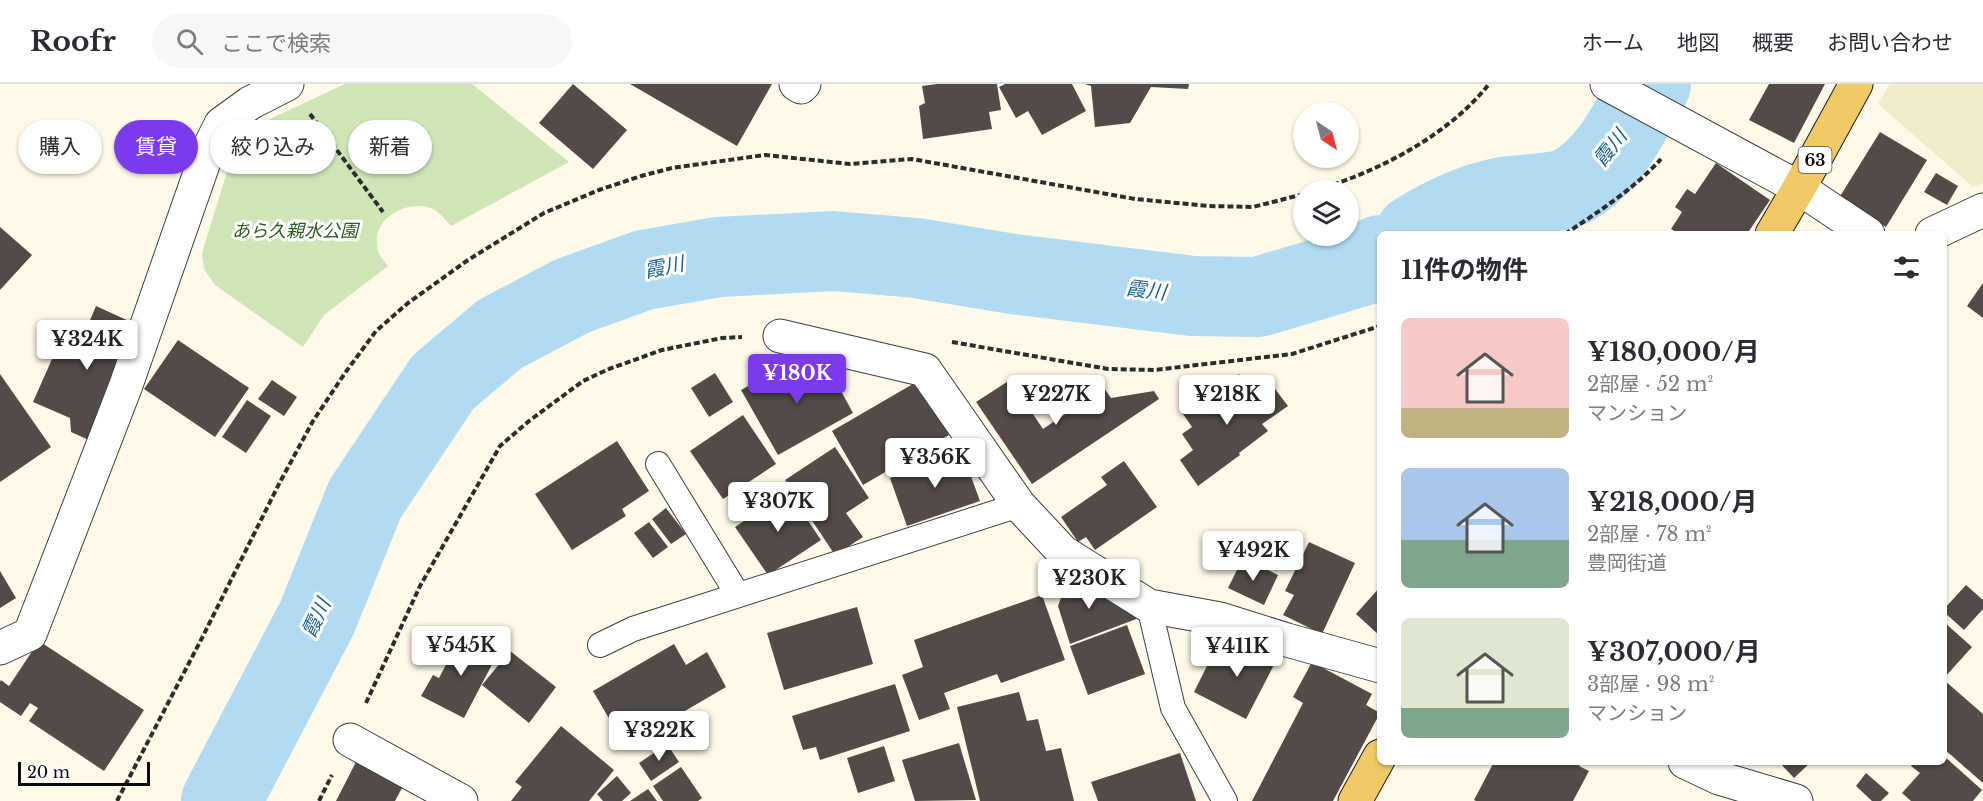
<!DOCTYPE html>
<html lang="ja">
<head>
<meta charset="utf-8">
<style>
	body { margin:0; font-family:"Libre Baskerville","Noto Sans JP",serif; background:#f7f7f7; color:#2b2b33; height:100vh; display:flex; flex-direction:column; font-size:22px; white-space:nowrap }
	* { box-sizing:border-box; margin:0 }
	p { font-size:20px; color:#7c7c81 }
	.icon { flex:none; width:33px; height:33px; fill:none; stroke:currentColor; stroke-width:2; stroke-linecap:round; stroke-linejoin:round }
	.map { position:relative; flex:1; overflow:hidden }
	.sheet { position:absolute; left:1377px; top:147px; width:570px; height:534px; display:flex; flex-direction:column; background:#fff; border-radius:9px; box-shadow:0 2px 4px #0004 }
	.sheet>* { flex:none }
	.banner { position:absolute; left:18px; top:36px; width:570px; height:54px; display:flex; gap:12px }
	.needle { width:39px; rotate:144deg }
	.buttons { position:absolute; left:1293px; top:18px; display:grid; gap:12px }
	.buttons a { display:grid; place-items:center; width:66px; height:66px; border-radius:50%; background:#fff; box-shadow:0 2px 4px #0004; font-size:30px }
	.scale { position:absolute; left:18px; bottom:15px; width:132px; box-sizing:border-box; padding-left:6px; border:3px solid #0a0a0a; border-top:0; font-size:16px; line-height:21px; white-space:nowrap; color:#0a0a0a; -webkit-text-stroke:4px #fff; paint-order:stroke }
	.price { position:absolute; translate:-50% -51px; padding:0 14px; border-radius:6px; background:#fff; color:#222; font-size:20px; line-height:39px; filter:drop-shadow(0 2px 3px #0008) }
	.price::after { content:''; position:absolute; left:50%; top:36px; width:18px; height:14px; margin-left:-9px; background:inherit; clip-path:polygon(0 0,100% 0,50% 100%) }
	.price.on { background:#7c3aed; color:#fff }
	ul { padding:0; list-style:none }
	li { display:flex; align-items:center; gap:18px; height:150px; padding:0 24px }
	li span { display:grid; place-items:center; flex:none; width:168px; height:120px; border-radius:9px; color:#555 }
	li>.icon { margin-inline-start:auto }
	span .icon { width:72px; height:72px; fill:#fffc; stroke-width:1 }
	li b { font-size:26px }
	h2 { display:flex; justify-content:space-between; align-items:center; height:72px; padding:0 24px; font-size:26px }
	.tag { padding:0 21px; border-radius:27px; background:#fff; box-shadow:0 2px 4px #0004; font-size:21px; line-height:54px }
	.tag.on { background:#7c3aed; color:#fff }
	header { display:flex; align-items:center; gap:36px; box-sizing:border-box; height:84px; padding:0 30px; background:#fff; border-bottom:2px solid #e1e1e2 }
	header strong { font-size:28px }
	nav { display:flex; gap:33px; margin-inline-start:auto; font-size:21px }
	.search { width:420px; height:54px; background:#f7f7f7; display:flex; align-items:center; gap:15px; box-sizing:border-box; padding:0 21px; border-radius:33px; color:#7c7c81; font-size:22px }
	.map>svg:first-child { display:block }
</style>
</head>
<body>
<header>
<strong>Roofr</strong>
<div class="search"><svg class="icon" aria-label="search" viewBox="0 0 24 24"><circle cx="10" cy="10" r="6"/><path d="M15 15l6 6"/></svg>ここで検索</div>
<nav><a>ホーム</a><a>地図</a><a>概要</a><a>お問い合わせ</a></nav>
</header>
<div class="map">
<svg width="1983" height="717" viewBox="0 0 1983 717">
	<rect width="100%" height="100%" fill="#fef9e8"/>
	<!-- farmland -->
	<path fill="#f1edca" d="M1890 0H1983V99L1973 103 1878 20Z"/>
	<!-- green -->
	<path fill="#cfe5b5" d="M345 0H472L569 78 451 142C445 135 439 127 430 124 407 116 373 134 377 161 377 169 383 176 388 182L324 231 303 263 215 201 204 185 202 169 234 65 242 51 255 42Z"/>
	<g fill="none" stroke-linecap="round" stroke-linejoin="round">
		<!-- river -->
		<path stroke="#b0dbf2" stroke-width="80" d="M1415 150C1441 134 1471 119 1503 113 1518 111 1560 109 1571 103 1610 82 1630 37 1651 0
			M221 717 317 534 365 415 443 298 500 250 572 212 644 186 718 173 834 167 916 174 1013 190 1193 212 1258 213 1362 182 1380 171"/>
	</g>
	<!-- building -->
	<path fill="#524b47" d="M573 0 627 46 593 85 539 39Z
		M630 0H772L737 62Z
		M937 0H997L1001 26 989 28 992 45 923 55 919 22 925 19 922 2Z
		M1005 0H1072L1086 27 1042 51 1028 27 1016 34 999 3Z
		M1085 0H1189L1188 5 1151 3 1130 39 1095 43 1091 2Z
		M1769 0H1825L1794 59 1749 36Z
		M1880 48 1927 76 1886 143 1839 114Z
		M1716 79 1770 116 1747 150H1680L1671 145 1682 128 1675 123 1687 105 1695 110Z
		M1936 89 1958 102 1947 121 1924 108Z
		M0 143 32 171 0 206Z
		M1983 199V234L1967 222Z
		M96 222 140 242 89 356 71 348 70 334 33 318 60 257 78 265Z
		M178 256 249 304 215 353 144 305Z
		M823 274 853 329 778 371 741 306 768 291 774 301Z
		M715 289 733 318 709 333 691 304Z
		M0 290 51 363 0 398Z
		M1239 290 1255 312 1272 301 1288 322 1262 340 1268 347 1239 369 1240 371 1198 402 1180 376 1193 366 1182 350 1192 343 1183 330Z
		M272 296 297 313 284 332 258 315Z
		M1010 296 1043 345 1104 304 1111 314 1154 307 1159 315 1032 400 976 318Z
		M918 297 949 351 863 401 832 347Z
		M247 316 271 332 246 369 222 353Z
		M743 331 776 380 723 415 690 367Z
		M617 357 649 407 622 425 626 432 572 466 535 410Z
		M835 363 869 414 846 429 863 453 835 471 785 396Z
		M962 368 980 417 907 442 890 394Z
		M1124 377 1157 423 1095 466 1086 453 1078 458 1061 433 1107 401 1101 393Z
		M788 407 821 456 768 491 735 443Z
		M666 424 686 450 671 460 652 435Z
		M649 438 668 463 653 474 634 449Z
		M1309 458 1355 479 1322 550 1283 531 1294 511 1285 507Z
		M1243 474 1278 491 1264 521 1228 504Z
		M1072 485 1139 534 1070 560 1058 522Z
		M0 487 16 514 0 524Z
		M1966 501 1983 516V525L1964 546 1944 528V525Z
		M1380 503V552L1356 530Z
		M1042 511 1065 576 1001 599 997 590 944 609 950 625 919 636 902 591 923 583 914 556Z
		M857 523 873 580 784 606 767 549Z
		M1944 538 1972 563 1945 593 1944 592Z
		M1127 541 1145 590 1088 611 1070 562Z
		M462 550 498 569 464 634 421 612 433 591 439 594Z
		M1241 555 1278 573 1246 635 1194 608 1215 566 1231 575Z
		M39 557 144 626 104 687 29 637 38 624 30 619 21 632 0 618V598L1 596 9 602Z
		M674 560 686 581 707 568 726 603 625 662 593 607Z
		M510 567 556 603 529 639 482 601Z
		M1312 578 1372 610 1366 621 1380 629 1333 717H1252L1303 619 1293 613Z
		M1944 596 1983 630V699L1944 665Z
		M895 600 910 647 820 676 816 663 803 666 792 632Z
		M1019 608 1027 637 1038 635 1046 667 1061 664 1074 717H980L957 623Z
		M561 642 614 686 589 717H511L522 703 515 698Z
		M959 659 976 716 915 717 902 676Z
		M667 660 679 678 651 697 639 679Z
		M884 662 895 697 858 709 847 674Z
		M1180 669 1196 717H1098L1091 698Z
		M1944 672 1982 706 1973 717H1911L1902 709 1920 689 1911 682 1914 678H1944Z
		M356 678 403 702 395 717H336Z
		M1494 678H1582L1579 682 1589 687 1573 717H1476L1474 716Z
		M1779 678H1811L1794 694Z
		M681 683 702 714 698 717H663L653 702Z
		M1866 689 1889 709 1881 717H1872L1856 702Z
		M617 692 631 709 622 717H603L597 710Z
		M648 705 657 717H630Z"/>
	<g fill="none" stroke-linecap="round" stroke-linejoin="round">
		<defs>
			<path id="lane" d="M658 380 738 511
				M1149 522 1173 624 1225 717
				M600 561 633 545 1019 421"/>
			<path id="street" d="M796 0 801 3 804 0
				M1607 0 1799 104 1868 150
				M1932 150 1983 126
				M780 252 925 286 1019 421 1063 468 1149 522 1220 535 1287 556 1380 582
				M0 564 30 550 126 301 208 66 221 40 250 19 287 0
				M350 656 461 717
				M1685 678 1719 694 1796 717"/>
			<path id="primary" d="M1772 150 1799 104 1856 0
				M1355 717 1380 672"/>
		</defs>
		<!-- lane casing -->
		<use href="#lane" stroke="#3d3d3d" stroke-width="26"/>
		<!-- street casing -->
		<use href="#street" stroke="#3d3d3d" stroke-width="35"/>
		<!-- primary casing -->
		<use href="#primary" stroke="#1b1b1b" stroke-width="35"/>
		<!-- path -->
		<path stroke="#2c2c2c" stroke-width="4" stroke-dasharray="6 3" stroke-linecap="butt" d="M310 30 383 128
			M1316 106C1378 88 1449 51 1489 0
			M1565 150C1598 128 1634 105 1661 75
			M952 258 1108 285 1154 286 1292 270 1380 242
			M366 619 420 502 500 362 529 337 583 297 609 285 662 266 722 254 742 253
			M117 717 202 554 280 398 313 337 345 289 376 247 408 219 468 176 544 129 599 106 641 92 672 84 765 71 850 80 912 75 1135 115 1209 122 1253 123 1304 110
			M319 717 332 691"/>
		<!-- lane -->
		<use href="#lane" stroke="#fff" stroke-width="24"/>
		<!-- street -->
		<use href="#street" stroke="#fff" stroke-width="33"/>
		<!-- primary -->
		<use href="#primary" stroke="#f1ca65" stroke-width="33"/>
	</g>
	<g text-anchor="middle" stroke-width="6" stroke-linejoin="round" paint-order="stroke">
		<!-- shield labels -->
		<rect fill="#fff" stroke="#545454" stroke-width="1.5" x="1798.5" y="63" width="33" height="26" rx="4.5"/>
		<g font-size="16" font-weight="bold" fill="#0a0a0a">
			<text x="1815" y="82">63</text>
		</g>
		<!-- park labels -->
		<g font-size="18" font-style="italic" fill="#2e5c1f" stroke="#fff">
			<text x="295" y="153">あら久親水公園</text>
		</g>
		<!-- water labels -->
		<g font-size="20" font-style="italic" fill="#1c6393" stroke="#fff">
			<text transform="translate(1610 64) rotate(-52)" y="7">霞川</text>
			<text transform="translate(664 183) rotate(-11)" y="7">霞川</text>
			<text transform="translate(1146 206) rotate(7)" y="7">霞川</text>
			<text transform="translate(316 534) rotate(-65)" y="7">霞川</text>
		</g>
	</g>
</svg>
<div class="buttons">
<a><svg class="needle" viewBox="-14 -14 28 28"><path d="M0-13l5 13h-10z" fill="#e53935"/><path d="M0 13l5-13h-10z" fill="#7c7c81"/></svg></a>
<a><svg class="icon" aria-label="layers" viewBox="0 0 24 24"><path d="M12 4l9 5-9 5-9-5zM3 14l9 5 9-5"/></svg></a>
</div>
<div class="scale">20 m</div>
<b class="price" style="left:87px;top:287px">¥324K</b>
<b class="price on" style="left:797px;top:321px">¥180K</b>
<b class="price" style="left:1056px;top:342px">¥227K</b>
<b class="price" style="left:1227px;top:342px">¥218K</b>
<b class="price" style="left:935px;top:405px">¥356K</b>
<b class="price" style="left:778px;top:449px">¥307K</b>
<b class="price" style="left:1253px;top:498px">¥492K</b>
<b class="price" style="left:1089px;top:526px">¥230K</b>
<b class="price" style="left:461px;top:593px">¥545K</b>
<b class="price" style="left:1237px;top:594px">¥411K</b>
<b class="price" style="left:659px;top:678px">¥322K</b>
<div class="banner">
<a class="tag">購入</a>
<a class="tag on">賃貸</a>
<a class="tag">絞り込み</a>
<a class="tag">新着</a>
</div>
<section class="sheet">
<h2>11件の物件<svg class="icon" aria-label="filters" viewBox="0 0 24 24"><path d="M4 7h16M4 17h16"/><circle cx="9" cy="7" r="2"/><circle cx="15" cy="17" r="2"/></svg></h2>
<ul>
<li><span style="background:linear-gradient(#f6c9c9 75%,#c2b280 0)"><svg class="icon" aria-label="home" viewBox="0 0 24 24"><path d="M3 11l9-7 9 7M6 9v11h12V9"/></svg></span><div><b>¥180,000/月</b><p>2部屋 · 52 m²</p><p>マンション</p></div></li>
<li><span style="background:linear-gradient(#a9c7e8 60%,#7fa58c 0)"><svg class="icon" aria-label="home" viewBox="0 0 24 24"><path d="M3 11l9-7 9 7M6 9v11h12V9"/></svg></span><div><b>¥218,000/月</b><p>2部屋 · 78 m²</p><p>豊岡街道</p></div></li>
<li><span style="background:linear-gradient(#dfe7d0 75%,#7fa58c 0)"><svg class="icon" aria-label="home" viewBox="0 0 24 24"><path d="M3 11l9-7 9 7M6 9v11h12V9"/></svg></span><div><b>¥307,000/月</b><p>3部屋 · 98 m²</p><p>マンション</p></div></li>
</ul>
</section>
</div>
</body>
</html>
